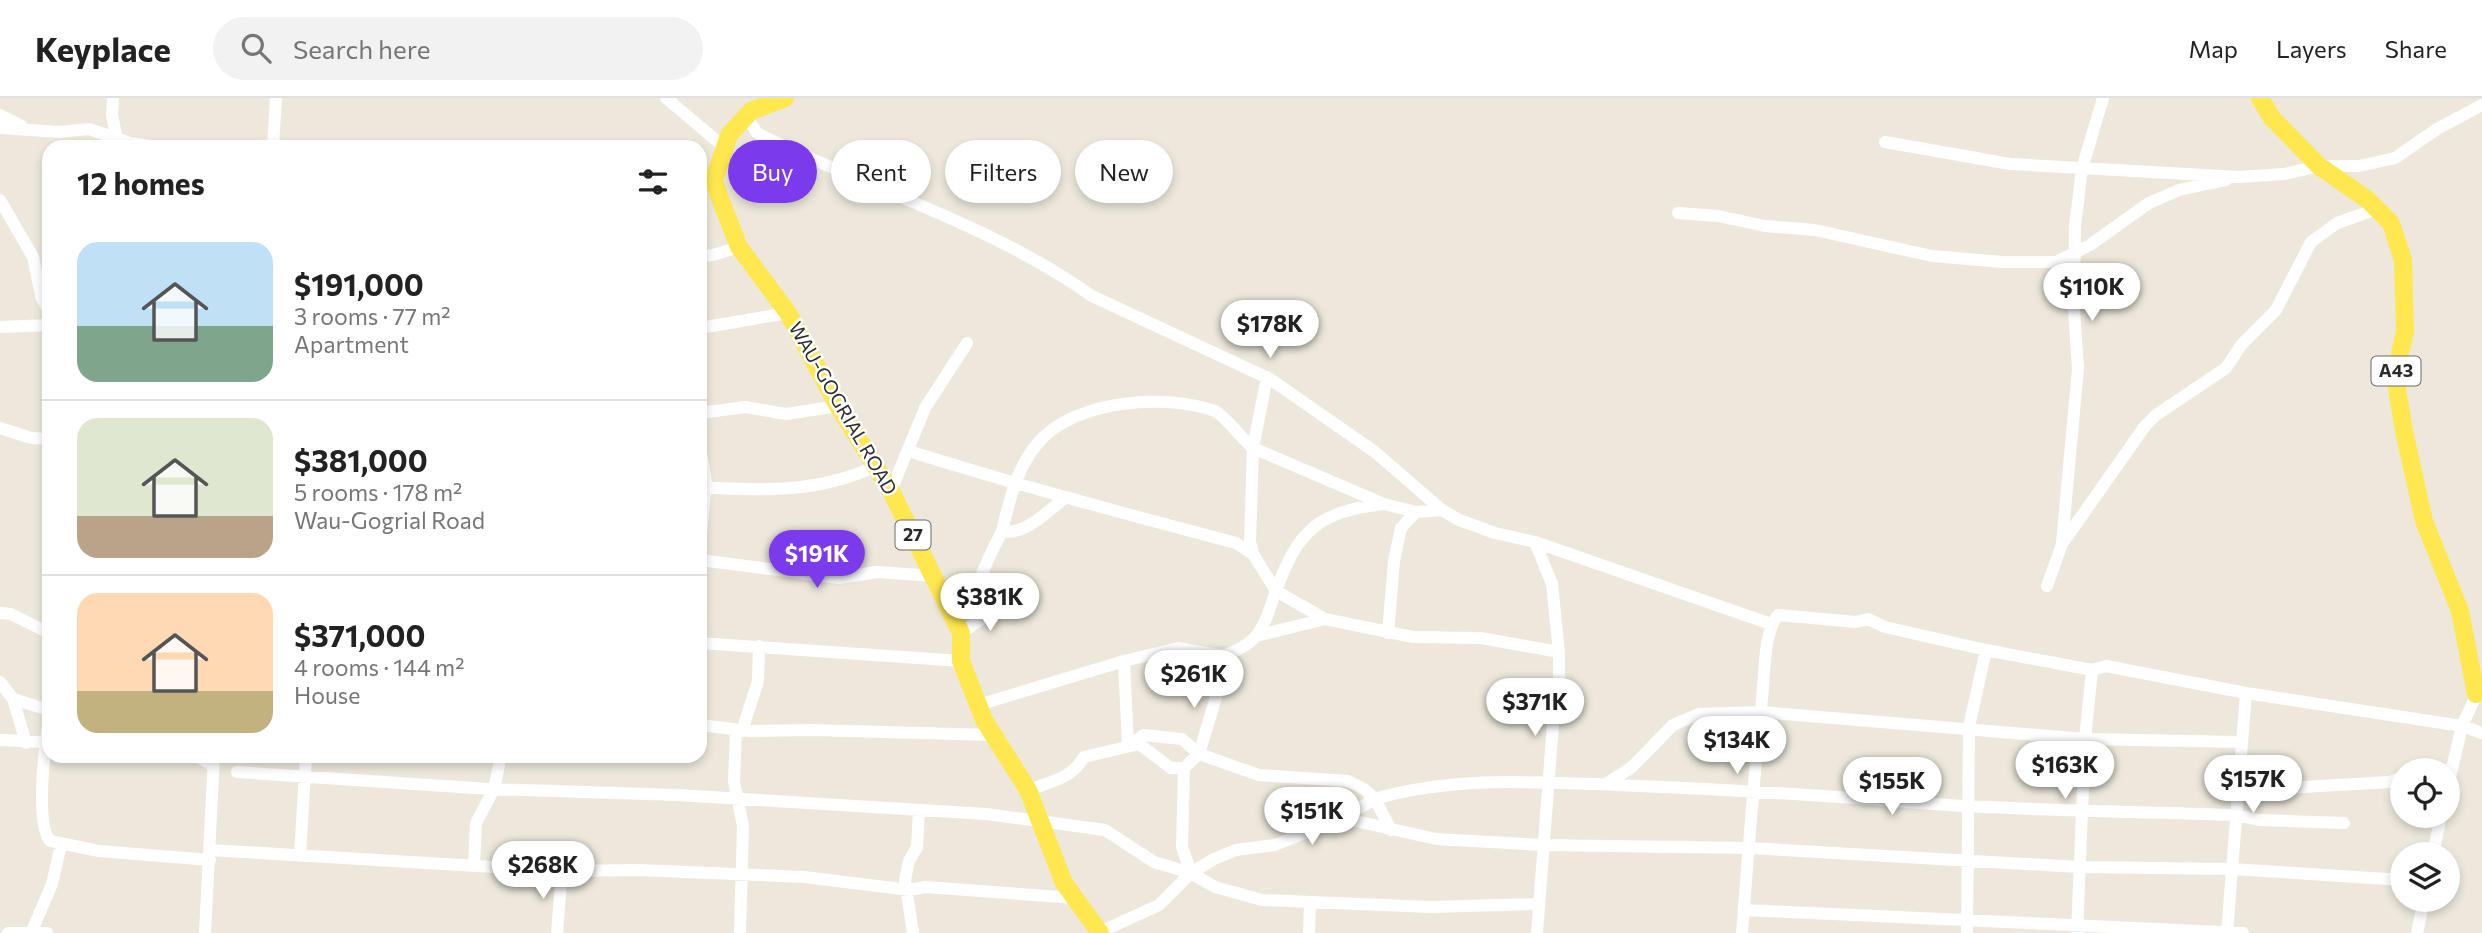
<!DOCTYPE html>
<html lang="en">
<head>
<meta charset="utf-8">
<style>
	body { margin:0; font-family:Commissioner,sans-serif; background:#f2f2f2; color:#222; height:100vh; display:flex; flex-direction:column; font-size:26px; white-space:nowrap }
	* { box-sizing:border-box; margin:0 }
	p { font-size:23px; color:#767676 }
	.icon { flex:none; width:38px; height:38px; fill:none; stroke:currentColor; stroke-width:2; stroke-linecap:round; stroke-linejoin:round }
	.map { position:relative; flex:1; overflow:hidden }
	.panel { position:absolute; left:42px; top:42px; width:665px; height:623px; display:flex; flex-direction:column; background:#fff; border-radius:21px; box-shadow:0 4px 10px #0003 }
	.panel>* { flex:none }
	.guide { position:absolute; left:728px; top:42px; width:665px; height:63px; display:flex; gap:14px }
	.buttons { position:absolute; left:2390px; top:660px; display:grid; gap:14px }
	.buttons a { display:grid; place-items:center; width:70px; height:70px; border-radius:50%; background:#fff; box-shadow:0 4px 10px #0003; font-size:35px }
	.price { position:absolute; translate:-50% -60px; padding:0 16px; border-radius:24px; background:#fff; color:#222; font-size:23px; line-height:46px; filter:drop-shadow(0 2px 4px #0008) }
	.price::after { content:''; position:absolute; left:50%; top:42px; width:21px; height:16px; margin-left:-10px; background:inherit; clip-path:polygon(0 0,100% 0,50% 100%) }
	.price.selected { background:#7c3aed; color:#fff }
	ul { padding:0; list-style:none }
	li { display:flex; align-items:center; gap:21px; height:175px; padding:0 35px }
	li+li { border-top:2px solid #e0e0e0 }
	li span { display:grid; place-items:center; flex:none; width:196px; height:140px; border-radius:21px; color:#555 }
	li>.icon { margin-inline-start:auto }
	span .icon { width:84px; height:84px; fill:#fffc; stroke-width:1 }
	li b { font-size:30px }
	h2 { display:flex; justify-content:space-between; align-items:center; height:84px; padding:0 35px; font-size:30px }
	.chip { padding:0 24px; border-radius:32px; background:#fff; box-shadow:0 4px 10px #0003; font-size:24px; line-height:63px }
	.chip.selected { background:#7c3aed; color:#fff }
	header { display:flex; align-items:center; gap:42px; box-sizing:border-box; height:98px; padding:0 35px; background:#fff; border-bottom:2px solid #e0e0e0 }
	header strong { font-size:33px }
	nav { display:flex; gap:38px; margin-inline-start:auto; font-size:24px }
	.search { width:490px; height:63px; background:#f2f2f2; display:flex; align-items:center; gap:18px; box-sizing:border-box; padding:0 24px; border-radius:38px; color:#767676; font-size:26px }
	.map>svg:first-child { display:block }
</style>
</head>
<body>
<header>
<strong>Keyplace</strong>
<div class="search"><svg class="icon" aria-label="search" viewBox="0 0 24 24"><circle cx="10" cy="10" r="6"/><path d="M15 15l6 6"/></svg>Search here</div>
<nav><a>Map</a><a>Layers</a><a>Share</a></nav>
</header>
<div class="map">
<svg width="2482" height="835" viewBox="0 0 2482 835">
	<rect width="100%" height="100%" fill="#eee8dc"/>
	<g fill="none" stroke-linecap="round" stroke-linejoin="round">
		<!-- minor -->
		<path stroke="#fff" stroke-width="12" d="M113 0 112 17 118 47
			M666 0 724 49
			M0 17 22 28
			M746 18 757 35 763 38C872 92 992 127 1092 198L1270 281 1375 354 1442 412 1459 422 1495 435 1535 444 1771 526
			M0 30 59 34 89 31 130 45 157 49
			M1885 44 2010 66 2240 79 2284 76 2319 68H2359L2395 60 2437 31 2482 7
			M273 49 276 0
			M0 102 33 159 42 201 49 213
			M1678 115 1718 118 1765 128 1815 132 1932 158 2003 164H2056L2090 147 2149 105 2179 92 2226 82
			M700 158 713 157 739 149
			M0 229 49 227
			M700 230 788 215
			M700 315 745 309 786 316 838 308
			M0 330 31 340 49 341
			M700 349 706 383 700 448
			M909 353C1017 387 1126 416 1236 445L1253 456 1250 443 1253 350 1267 279
			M700 389C762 393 821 395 878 367
			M891 393 925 310 967 245
			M1383 406C1318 414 1298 432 1276 493L1325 521 1413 539 1481 540 1559 554
			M1002 433C1010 401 1016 371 1038 345 1074 302 1165 295 1215 313 1224 317 1242 341 1253 350L1384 406 1416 414 1442 412
			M1535 444 1552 486 1559 554V591L1553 626 1537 835
			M2062 445 2078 270 2074 212 2075 128 2082 71 2103 0
			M700 462 839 480 877 474 934 478
			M2047 488 2062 446 2145 328 2156 317 2226 270 2242 246 2276 212 2311 144 2337 125 2377 111
			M0 515 11 516 49 535
			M981 521C969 490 989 461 1002 433 1025 438 1046 414 1064 401
			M961 535 996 511 1010 509
			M1388 535 1394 463 1401 430 1416 414
			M1260 537 1325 521
			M700 545 961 563
			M1124 563 1128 648 1144 637 1182 641 1199 656 1259 677 1348 683 1364 691 1375 701C1454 678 1536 684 1617 687 1718 691 1818 697 1919 705 2024 713 2131 713 2236 717L2259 722 2344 725
			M0 584 13 601 26 645
			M13 601 49 612
			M978 607 1124 563 1178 550 1223 558
			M49 621C45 645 35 725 50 743L99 753 210 762
			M700 627 749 633 812 632 992 637
			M736 632 734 684 743 728 740 835
			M742 633 758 583 759 548
			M0 642 45 644
			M197 658 213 668
			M2423 672H2452
			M237 674 489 691 677 697 986 716 1105 732 1154 764 1191 775 1215 789 1262 802 1430 809 1538 806
			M1606 686 1632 669 1673 627 1699 616 1761 614 2085 641 2242 644
			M2239 687 2285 690 2390 684 2403 679
			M2448 688 2462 628 2480 589
			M1028 692C1051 684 1072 680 1084 659L1139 646 1171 670H1184
			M1342 720 1375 701 1391 732
			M210 752 562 773 639 772 804 779 910 792 925 789 1075 800
			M2433 756 2441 718
			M300 758 306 658
			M474 768 476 725 494 691 501 658
			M1191 775 1182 749 1184 670 1199 656 1222 579 1223 558C1262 544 1263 529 1276 493L1253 456
			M1744 812 2243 835
			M1100 834 1159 807 1191 775 1214 761 1236 752 1275 747 1342 720 1436 741 1542 747 1749 750 2079 769 2232 771 2403 782
			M8 835H47
			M31 835 52 786 61 747
			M205 835 214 658
			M557 835 562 773
			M913 835 905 782 909 763 917 749 919 712
			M1309 835 1310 804
			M1742 835C1748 757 1754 678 1762 600 1765 576 1763 536 1778 517L1856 524 1868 521 1885 529 1986 552 2092 572 2106 568 2246 595 2462 628 2482 635
			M1967 835 1969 629 1986 552
			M2077 835 2085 641 2092 572
			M2227 835 2246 595
			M2417 835 2424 802"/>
		<!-- primary -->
		<path stroke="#ffe750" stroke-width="18" d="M785 0 751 13 729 37 714 82 719 98 739 149 788 215 838 308 891 393 961 535V563L984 622 1028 692 1064 785 1100 835
			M2260 0 2272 20 2319 68 2368 102 2391 125 2403 162 2405 233 2395 278 2404 333 2424 423 2460 513 2476 596"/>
	</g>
	<g text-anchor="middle" stroke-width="5" stroke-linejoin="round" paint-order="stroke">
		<!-- shield labels -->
		<g fill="#fff" stroke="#6b6b6b" stroke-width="2">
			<rect x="2371.5" y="258.5" width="49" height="29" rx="5"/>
			<rect x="895.5" y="422.5" width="35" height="29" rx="5"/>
		</g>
		<g font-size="18" font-weight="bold" fill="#2b2b2b">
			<text x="2396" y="279">A43</text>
			<text x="913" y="443">27</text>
		</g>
		<!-- street labels -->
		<g font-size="19" fill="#2b2b2b" stroke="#fff">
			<text transform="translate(843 310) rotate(60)" y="7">WAU-GOGRIAL ROAD</text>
		</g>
	</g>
</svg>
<div class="buttons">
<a><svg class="icon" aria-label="locate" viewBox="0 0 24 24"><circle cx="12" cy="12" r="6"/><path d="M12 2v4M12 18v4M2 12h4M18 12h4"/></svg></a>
<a><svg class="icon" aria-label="layers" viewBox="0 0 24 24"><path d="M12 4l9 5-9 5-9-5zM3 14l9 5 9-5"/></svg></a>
</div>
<b class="price" style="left:2092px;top:225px">$110K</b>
<b class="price" style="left:1270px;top:262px">$178K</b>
<b class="price selected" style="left:817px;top:492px">$191K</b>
<b class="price" style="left:990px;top:535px">$381K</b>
<b class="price" style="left:1194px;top:612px">$261K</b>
<b class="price" style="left:1535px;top:640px">$371K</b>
<b class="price" style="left:1737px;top:678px">$134K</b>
<b class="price" style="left:2065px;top:703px">$163K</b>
<b class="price" style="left:2253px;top:717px">$157K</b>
<b class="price" style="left:1892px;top:719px">$155K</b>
<b class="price" style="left:1312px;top:749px">$151K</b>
<b class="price" style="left:543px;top:803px">$268K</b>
<div class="guide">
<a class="chip selected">Buy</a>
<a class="chip">Rent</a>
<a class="chip">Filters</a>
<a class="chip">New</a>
</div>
<section class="panel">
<h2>12 homes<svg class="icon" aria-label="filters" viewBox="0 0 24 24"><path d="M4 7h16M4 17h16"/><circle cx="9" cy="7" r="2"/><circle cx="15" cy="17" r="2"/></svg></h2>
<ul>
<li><span style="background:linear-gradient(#bfe0f5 60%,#7fa58c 0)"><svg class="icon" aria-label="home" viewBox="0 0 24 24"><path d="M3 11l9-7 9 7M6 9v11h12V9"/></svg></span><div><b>$191,000</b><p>3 rooms · 77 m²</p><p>Apartment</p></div></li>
<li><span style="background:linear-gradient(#dfe7d0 70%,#b9a48a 0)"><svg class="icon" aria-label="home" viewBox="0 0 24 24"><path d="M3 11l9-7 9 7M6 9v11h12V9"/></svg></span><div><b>$381,000</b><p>5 rooms · 178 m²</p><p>Wau-Gogrial Road</p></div></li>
<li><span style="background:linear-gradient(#ffd9b3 70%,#c2b280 0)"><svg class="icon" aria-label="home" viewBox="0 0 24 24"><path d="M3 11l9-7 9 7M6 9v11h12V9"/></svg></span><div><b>$371,000</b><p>4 rooms · 144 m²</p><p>House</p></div></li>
</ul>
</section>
</div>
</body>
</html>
